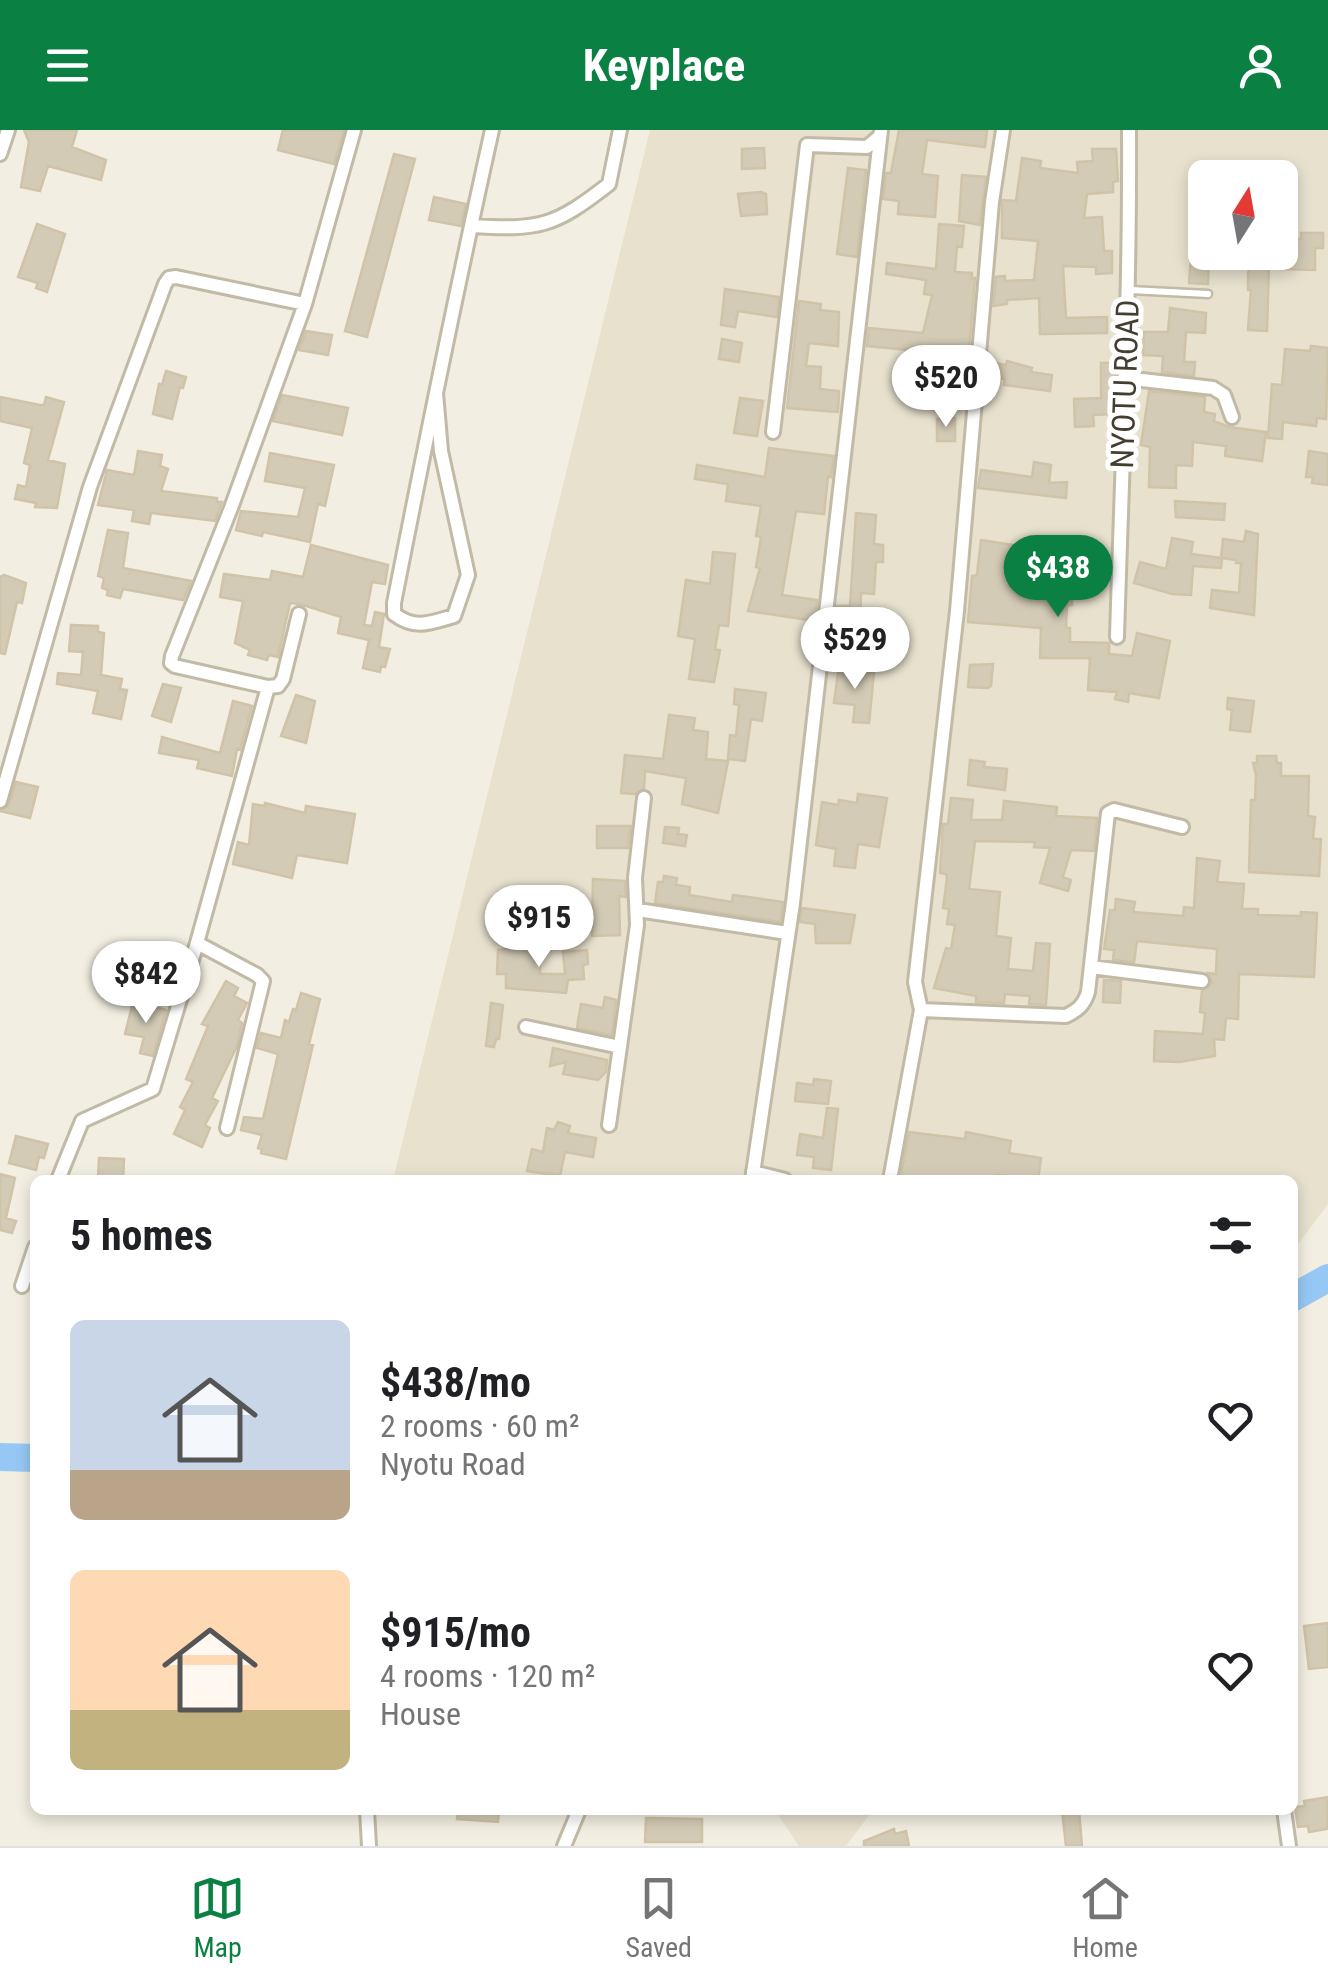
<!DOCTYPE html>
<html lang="en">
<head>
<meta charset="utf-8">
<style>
	body { margin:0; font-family:"Roboto Condensed",sans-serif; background:#f2f2f2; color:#202124; height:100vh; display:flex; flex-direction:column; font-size:38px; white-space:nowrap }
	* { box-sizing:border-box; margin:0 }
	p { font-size:32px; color:#757577 }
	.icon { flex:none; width:55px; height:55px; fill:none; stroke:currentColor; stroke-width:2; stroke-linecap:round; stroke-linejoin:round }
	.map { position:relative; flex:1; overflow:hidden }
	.side { position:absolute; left:30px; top:1045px; width:1268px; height:640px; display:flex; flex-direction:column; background:#fff; border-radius:15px; box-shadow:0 5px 15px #0003 }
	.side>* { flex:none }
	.needle { width:65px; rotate:11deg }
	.fabs { position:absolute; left:1188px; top:30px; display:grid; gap:20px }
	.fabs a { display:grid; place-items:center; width:110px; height:110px; border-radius:15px; background:#fff; box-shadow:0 5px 15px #0003; font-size:50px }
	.price { position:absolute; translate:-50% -85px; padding:0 22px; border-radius:35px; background:#fff; color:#222; font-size:32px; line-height:65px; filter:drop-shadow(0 2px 5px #0008) }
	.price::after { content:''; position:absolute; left:50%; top:60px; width:30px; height:22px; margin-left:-15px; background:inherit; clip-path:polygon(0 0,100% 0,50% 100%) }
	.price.active { background:#0b8043; color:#fff }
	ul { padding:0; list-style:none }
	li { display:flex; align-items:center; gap:30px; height:250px; padding:0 40px }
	li span { display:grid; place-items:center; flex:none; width:280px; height:200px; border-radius:15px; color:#555 }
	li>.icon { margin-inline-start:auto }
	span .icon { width:120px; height:120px; fill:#fffc; stroke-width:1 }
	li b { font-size:42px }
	h2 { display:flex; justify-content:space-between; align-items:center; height:120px; padding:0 40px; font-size:42px }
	header { display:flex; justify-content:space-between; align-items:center; height:130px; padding:0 40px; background:#0b8043; color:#fff; font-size:45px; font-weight:700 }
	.menu { display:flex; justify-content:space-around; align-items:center; height:140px; border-top:2px solid #e0e0e0; background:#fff; font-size:28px; color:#757577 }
	.menu a { display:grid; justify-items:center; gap:5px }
	.menu .active { color:#0b8043 }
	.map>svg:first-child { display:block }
</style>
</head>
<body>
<header><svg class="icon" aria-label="menu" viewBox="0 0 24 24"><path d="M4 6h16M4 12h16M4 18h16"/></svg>Keyplace<svg class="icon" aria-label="person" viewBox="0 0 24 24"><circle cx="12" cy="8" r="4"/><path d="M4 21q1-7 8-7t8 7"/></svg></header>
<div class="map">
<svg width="1328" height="1716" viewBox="0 0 1328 1716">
	<rect width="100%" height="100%" fill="#f2eee1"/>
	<!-- residential -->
	<path fill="#e7e1ce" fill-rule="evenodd" d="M650 0H1328V1074L1293 1121 1292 1050H393ZM1205 48H1280V122H1205Z
		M775 1680H873L846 1716H799Z"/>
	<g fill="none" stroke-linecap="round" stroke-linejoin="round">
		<!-- river -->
		<path stroke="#97c8f5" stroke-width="28" d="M1292 1168 1328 1148
			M0 1327 35 1328"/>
	</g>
	<!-- building -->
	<path fill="#d3cbb5" stroke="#d0c3a8" stroke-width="2.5" d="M24 0H77L72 17 106 30 101 50 48 36 40 61 21 57 29 12Z
		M283 0H344L334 34 278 20Z
		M899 0H987L985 17 927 10 922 44 938 46 935 87 898 84 899 71 883 69 886 43H891Z
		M764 18 765 38 742 39V19Z
		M1092 19H1116L1118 51 1113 52V62L1087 64 1084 88 1102 87 1104 121H1112V143L1096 144V137L1063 136 1066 188 1107 187V203L1040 204 1039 168 1007 170V174L993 176 996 147 1005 146V151L1034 150 1038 111 1002 108V70L1016 71 1022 28 1041 31 1040 38 1078 43 1077 32 1093 31Z
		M394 24 415 29 367 207 345 201Z
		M848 38 866 40 857 127 837 124Z
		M962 45 986 47 980 95 959 91Z
		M761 62 766 64 767 84 741 86 738 64Z
		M434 67 466 74 461 96 429 90Z
		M37 94 65 104 47 162 36 158 38 153 18 147Z
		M939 94 964 96 962 117 957 116 955 142 972 143V149L975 148 966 255 917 252 920 221 867 216 869 198 923 203 932 165 924 164 926 150 886 144 887 133 936 139Z
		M1301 103H1323V118H1315V140L1281 139V108L1301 109Z
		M1191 128 1209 129 1208 154 1189 153Z
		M1251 134 1269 135 1267 201 1248 200 1251 160H1248V143Z
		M725 159 779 167 777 187 738 181 735 197 721 195Z
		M799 171 821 174 820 180 839 182 838 216 809 213 806 236 821 237 820 259 839 261 838 282 787 278Z
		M1170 178 1206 183 1205 203 1186 202 1184 232H1195L1194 246 1162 242 1163 226 1143 225 1144 202H1168Z
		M306 201 332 205 328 225 299 220Z
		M722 209 742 213 739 232 719 229Z
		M1311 216 1328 218 1326 289 1317 288 1316 296 1283 292 1282 309 1268 308 1272 254 1282 255 1285 219 1310 221Z
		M1007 231 1032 238 1031 242 1052 245 1050 261 1004 255 1005 249 987 246 988 232 1006 235Z
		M1101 233H1116L1114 284 1093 285 1094 296 1075 297 1074 269 1101 268Z
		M166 241 186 247 183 258 180 257 172 289 153 284 159 254 162 255Z
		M1149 261 1205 267 1204 282 1215 284 1214 291 1229 297 1266 302 1262 331 1225 326 1226 316 1193 312 1192 336 1176 335V358L1149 357 1150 317 1141 315Z
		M282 265 348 278 342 305 273 291Z
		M0 267 40 275H44L46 267 64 272 48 330 65 334 57 378 35 377 36 373 15 369 18 355 26 357 30 335 24 333 32 298 0 291Z
		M740 268 763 271 757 306 734 303Z
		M955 288V311H937V289Z
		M769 318 834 326 831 347 828 346 824 384 796 381 782 465 817 470 815 491 748 481 760 438 756 437 761 407 756 406 761 376 726 371 728 354 695 349 697 335 765 347Z
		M138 321 162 325 160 336 168 339 161 361 217 368V372H222L215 391 151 383 149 394 132 391 134 380 98 375 107 340 134 345Z
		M1309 321 1328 324V355L1312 353 1313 347H1306Z
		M270 323 334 335 325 376 318 374 310 412 263 402 262 406 236 400 241 381 298 387 305 358 265 351Z
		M1034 332 1051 335 1049 353 1067 352 1066 368 978 358 981 340 1032 347Z
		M1175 371 1225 374 1224 390 1176 387Z
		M856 383 876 385 874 414 883 415V432H876L874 464 861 463 860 494 837 492 835 494 837 476H850Z
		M108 400 128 403 123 438 191 451 183 470 123 459 120 468 107 465 108 460 102 458 104 448 98 446Z
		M1246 401 1258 404 1254 485 1210 478 1212 460 1239 463 1241 433H1236V430L1222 428 1221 438 1193 436 1191 465 1172 464 1134 453 1140 432 1166 439 1172 408 1193 412 1191 424 1221 428 1223 409 1244 412Z
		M981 410 1044 420 1040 442 1073 446 1072 475H1067L1066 498H1070V512L1109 513V524L1132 526 1137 503 1170 511 1159 568 1129 563 1128 572 1115 569 1117 562 1088 560 1090 528H1040L1041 498 968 492 972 446 977 445Z
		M311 415 388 435 385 454 372 452 364 495 372 496 375 482 384 484 379 517 390 519 385 537 381 536 380 542 363 538 369 510 338 503 341 487 300 474 290 473 278 527 269 525 267 530 248 525 250 520 235 513 243 471 220 467 224 444 270 450 272 441 303 447Z
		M713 422 735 424 728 496 719 495 715 520H720L714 552 689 549 695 509 678 506 686 450 710 454Z
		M4 445 26 453 22 473 17 472 5 524 0 523V447Z
		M71 495 98 496V502L104 503 101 545 122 549 120 559 127 560 121 589 93 583 98 561 57 554 58 543 81 545 83 522 69 521Z
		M993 534 991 556 988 558 968 557 970 535Z
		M839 535 874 543 869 593 853 592 855 575 834 573Z
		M163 554 181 558 171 592 152 586Z
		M735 559 766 563 762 591 751 589 745 631 728 629 730 605 736 606 739 575 734 574Z
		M296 565 315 571 306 613 281 606Z
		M1228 568 1254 571 1250 602 1230 600 1232 580 1227 579Z
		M233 571 252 576 240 620 237 619 232 646 197 638 199 630 159 623 162 607 220 623Z
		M669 585 695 588 693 600 708 602 706 629 728 631 718 683 682 674 686 648 645 641 644 658 635 664 621 663 625 625 663 629Z
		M1257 626H1276L1277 633H1281V646H1309L1308 686 1315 687 1313 709H1321L1319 746 1249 742 1251 670H1255L1256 645 1253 633H1257Z
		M970 630 985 632 984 637 1007 639 1005 660 968 655Z
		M16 652 38 657 30 688 0 681 9 675Z
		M858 664 887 668 879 717 858 714 855 738 834 736 836 719 816 715 822 672 838 675 839 670 857 673Z
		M951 668 973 670 971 690H1002L1004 671 1057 677 1056 686 1097 688 1094 721 1071 720 1063 747 1071 750 1068 761 1040 753 1050 718 1034 717 1035 712 975 711 969 759 1000 762 996 806 1011 808 1008 839 1033 841 1036 813 1050 814 1046 875 1029 874 1030 866 1005 864 1004 873 976 872V866L934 858 946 818 951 819 955 795 947 794 949 779 943 778 947 749 946 744 940 743 943 694H948Z
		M265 673 305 683 306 676 355 684 347 733 297 725 292 748 233 734 238 712 249 715 253 674 265 676Z
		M597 696H631L628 718H597Z
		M665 697 679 698 678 704 687 705 685 716 663 713Z
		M1197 728 1220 731 1217 752 1244 754 1242 779H1258V785L1301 786V782L1317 783 1314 847 1239 844 1238 889 1226 888 1224 910 1214 909 1215 926 1179 932 1154 931 1155 901 1203 904 1205 883 1200 882 1202 861 1212 853 1208 843 1216 844 1217 819 1137 811 1134 832 1113 830 1114 820 1104 819 1110 780H1115L1116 769 1135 772 1133 782 1183 786 1184 777 1194 778Z
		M664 746 677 748 676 755 690 757 689 765 732 772 733 765 783 772 780 792 655 773 658 752H663Z
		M593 749 625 751 626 767 619 766 620 805 592 806Z
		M802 778 855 785 850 813H816L815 794 800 792Z
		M523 817 541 818 540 844H565L563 822 587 820 588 834 583 835 584 849 568 850 566 863 506 858V844H497L498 820Z
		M1104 850 1121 851 1120 873 1103 872Z
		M226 851 238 858 234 866 247 873 238 890 242 893 237 916 212 968 218 971 205 995 210 998 202 1017 174 1004 185 980 180 977 193 952 186 949 208 896 202 894Z
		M301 863 320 869 309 914 313 915 286 1029 261 1023 262 1019 258 1018 262 1005 241 1000 244 987 263 989 278 924 257 918 261 903 281 908 285 890 289 892 293 879 296 880Z
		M605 867 616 870 612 905 577 898 581 874 603 878Z
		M133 872 166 880 153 926 140 923 144 907 125 904Z
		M491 873 503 875 499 909H496L494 917 486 916Z
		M553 918 607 930 606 942 598 950 563 944 566 932 550 936Z
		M814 949 831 951 828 974 795 971 797 953 813 955Z
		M827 978 838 979 831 1040 813 1038 814 1027 797 1025 800 1004 823 1008Z
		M558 992 570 996 568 1003 596 1008 593 1027 565 1022 560 1046 527 1041 532 1019 543 1022 547 998 554 1000Z
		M909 1002 965 1009 966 1002 1011 1011 1009 1023 1041 1028 1038 1050 996 1045 995 1050H900Z
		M16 1006 48 1014 44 1028 39 1027 36 1040 9 1033Z
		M99 1028 124 1029 123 1050H98Z
		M0 1044 15 1048 6 1088 16 1091 12 1103 0 1100Z
		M1328 1493V1537L1309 1539 1304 1496Z
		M1328 1667 1327 1699 1309 1702 1308 1696 1298 1697 1295 1677 1305 1676 1304 1671Z
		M458 1680H499L498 1692 457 1689Z
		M1062 1680H1079L1082 1716H1066Z
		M646 1688 702 1689V1712H645Z
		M894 1699 895 1704 906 1701 909 1716H864V1711Z"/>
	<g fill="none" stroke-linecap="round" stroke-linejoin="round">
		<defs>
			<path id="lane" d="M1130 160 1208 164"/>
			<path id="street" d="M0 24 8 0
				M471 96C540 100 554 97 609 54L620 0
				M1124 248 1213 258 1224 265 1232 287
				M436 263 441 321 468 445 454 486C430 493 415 500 394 484V473C425 315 457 157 492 0
				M773 302 807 15 867 17 880 6
				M1117 507C1122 338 1130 169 1129 0
				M268 557 278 556 283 549 299 484
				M0 671 90 357 165 154 169 148 176 147 305 174
				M638 780 787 803
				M197 813 257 845 263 851 227 998
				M1091 837 1202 851
				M921 880 1066 886C1078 880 1084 875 1088 862L1108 683 1114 680 1182 697
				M526 897 620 917
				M609 995 637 795 635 748 644 668
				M753 1042 785 1050
				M58 1050 82 991 153 959 197 813 268 557 175 536 171 533 172 526 231 378 305 174 354 0
				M752 1050 793 773 881 0
				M890 1050 921 880 915 852 957 481 992 72 1003 0
				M22 1156 35 1117
				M367 1680 369 1716
				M1284 1680 1289 1716
				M564 1716 579 1680"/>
		</defs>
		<!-- lane casing -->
		<use href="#lane" stroke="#c0baa6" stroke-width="11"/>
		<!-- street casing -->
		<use href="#street" stroke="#c0baa6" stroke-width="18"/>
		<!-- lane -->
		<use href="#lane" stroke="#fff" stroke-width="6"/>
		<!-- street -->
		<use href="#street" stroke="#fff" stroke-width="12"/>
	</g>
	<g text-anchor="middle" stroke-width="10" stroke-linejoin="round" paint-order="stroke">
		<!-- street labels -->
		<g font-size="32" fill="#433e31" stroke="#fff">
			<text transform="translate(1125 254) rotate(-88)" y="11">NYOTU ROAD</text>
		</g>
	</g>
</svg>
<div class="fabs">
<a><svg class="needle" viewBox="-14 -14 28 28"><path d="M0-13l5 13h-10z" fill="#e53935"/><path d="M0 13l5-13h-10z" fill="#757577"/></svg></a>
</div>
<b class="price" style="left:946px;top:300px">$520</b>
<b class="price active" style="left:1058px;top:490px">$438</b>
<b class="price" style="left:855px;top:562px">$529</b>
<b class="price" style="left:539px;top:840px">$915</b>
<b class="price" style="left:146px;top:896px">$842</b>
<section class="side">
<h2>5 homes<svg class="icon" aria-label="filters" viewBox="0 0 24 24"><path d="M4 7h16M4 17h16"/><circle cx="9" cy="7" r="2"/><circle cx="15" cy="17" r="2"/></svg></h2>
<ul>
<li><span style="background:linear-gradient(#c9d6e8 75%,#b9a48a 0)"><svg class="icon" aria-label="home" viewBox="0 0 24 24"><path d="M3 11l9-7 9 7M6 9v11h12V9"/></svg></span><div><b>$438/mo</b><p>2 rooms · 60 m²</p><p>Nyotu Road</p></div><svg class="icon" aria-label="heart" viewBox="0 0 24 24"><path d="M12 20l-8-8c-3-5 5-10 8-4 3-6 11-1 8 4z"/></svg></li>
<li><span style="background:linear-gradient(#ffd9b3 70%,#c2b280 0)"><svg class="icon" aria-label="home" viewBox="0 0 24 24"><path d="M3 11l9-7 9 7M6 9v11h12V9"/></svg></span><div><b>$915/mo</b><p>4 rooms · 120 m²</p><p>House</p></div><svg class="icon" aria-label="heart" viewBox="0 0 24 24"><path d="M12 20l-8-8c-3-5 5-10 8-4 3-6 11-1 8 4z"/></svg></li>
</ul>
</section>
</div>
<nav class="menu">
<a class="active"><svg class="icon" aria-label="map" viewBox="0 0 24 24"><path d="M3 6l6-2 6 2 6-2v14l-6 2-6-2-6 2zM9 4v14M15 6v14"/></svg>Map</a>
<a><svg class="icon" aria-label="saved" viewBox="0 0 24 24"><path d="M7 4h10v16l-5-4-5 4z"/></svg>Saved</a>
<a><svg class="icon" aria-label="home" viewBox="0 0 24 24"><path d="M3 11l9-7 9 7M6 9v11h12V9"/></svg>Home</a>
</nav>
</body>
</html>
